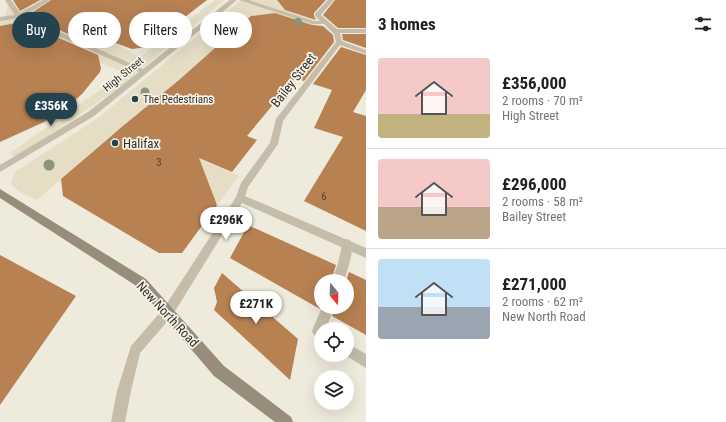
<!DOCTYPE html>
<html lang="en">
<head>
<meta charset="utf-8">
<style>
	body { margin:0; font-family:"Roboto Condensed",sans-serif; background:#f2f2f2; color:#202124; height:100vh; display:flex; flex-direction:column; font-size:15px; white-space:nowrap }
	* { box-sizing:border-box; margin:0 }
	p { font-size:13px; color:#757577 }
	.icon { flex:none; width:22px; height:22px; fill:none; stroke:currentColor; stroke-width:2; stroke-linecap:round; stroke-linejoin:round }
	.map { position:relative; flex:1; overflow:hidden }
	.panel { display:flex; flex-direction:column; background:#fff; width:360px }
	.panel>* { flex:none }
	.guide { position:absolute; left:12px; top:12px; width:294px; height:36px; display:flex; gap:8px }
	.needle { width:26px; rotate:161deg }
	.controls { position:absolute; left:314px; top:274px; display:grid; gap:8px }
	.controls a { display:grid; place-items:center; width:40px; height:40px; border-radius:50%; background:#fff; box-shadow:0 4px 16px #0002; font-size:20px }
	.price { position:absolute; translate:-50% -34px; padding:0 9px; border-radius:14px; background:#fff; color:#222; font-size:13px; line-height:26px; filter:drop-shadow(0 1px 2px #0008) }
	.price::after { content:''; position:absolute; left:50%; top:24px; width:12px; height:9px; margin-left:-6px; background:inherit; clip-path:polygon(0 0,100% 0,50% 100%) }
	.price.selected { background:#23434f; color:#fff }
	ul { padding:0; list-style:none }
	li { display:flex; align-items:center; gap:12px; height:100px; padding:0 12px }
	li+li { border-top:1px solid #e0e0e0 }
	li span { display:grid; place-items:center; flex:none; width:112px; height:80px; border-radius:4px; color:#555 }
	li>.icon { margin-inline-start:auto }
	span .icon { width:48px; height:48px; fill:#fffc; stroke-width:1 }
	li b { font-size:17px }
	h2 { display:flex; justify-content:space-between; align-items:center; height:48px; padding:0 12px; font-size:17px }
	.chip { padding:0 14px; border-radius:18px; background:#fff; box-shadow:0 4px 16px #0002; font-size:14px; line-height:36px }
	.chip.selected { background:#23434f; color:#fff }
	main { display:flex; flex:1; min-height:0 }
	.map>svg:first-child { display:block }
</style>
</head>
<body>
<main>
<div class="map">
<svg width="366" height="422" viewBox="0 0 366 422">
	<rect width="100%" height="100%" fill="#eeeadc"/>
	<!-- plaza -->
	<path fill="#e5dec5" d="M34 0H57L85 35 101 37 112 42 140 57 215 0H224L120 87 16 158 10 153 124 73 99 62 0 26V17L6 15 8 1H14V2L18 3Z
		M241 0H277L311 11 314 23 323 30 263 15 251 16 179 80 125 123 134 131 239 176 217 205 204 172 110 136 37 200 23 194 11 184 15 172 98 118Z"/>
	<!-- building -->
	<path fill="#b78152" d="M13 0H40L20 11Z
		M51 0H207L146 47 132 49 93 35 96 46 27 16Z
		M277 0H326L314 13V16L316 20 285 10Z
		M335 0H366V28H338L323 15Z
		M275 13 312 25 323 26 333 35 334 42 304 81 295 78 247 136 257 140 232 172 199 158 217 205 182 253H159L63 196 61 179 124 125 179 80 251 16Z
		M20 21 98 55 101 68 100 72 82 94 65 109 44 122 0 142V26L21 22Z
		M342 34H366V48L343 40Z
		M341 47 366 55V90L353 112 366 116V231L304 201 343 137 314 128 332 90 313 84Z
		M248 225 336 265 331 281H321V306L320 309 230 258Z
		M0 255 76 296 0 405Z
		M349 272 366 280V335L332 316 335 307H347V281H346Z
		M222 273 298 339 290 380 214 310 217 302 214 288Z"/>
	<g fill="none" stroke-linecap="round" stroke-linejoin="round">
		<!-- lane -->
		<path fill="#c5bca9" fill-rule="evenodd" d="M347 239 351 241C355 250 347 271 344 281H332L338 263 343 241Z
			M322 307H334L326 329H321V339L314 335 312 331Z
			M347 343 366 354V368L345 355H347Z"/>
		<!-- street -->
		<path fill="#c5bca9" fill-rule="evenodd" d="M5 0H11L20 13 43 0H50L24 16 143 69 230 0H237L94 116 0 172V165L88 112 139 72 18 18 0 21V17L15 15Z
			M239 0H248L314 21H320L315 16V14L328 0H334L321 15 337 29H366V33H340L342 41 366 50V54L340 45 283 121 278 144 248 187 245 196 366 248V258L242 203 172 316 140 353 131 391 125 422H111L117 391 131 346 164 308 236 197 241 183 270 143 276 119 336 42 334 34 324 24H312Z"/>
		<!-- secondary -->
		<path fill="#988c7b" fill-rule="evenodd" d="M0 189 146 279 224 366 291 417 293 422H275L214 376 138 287 0 198Z"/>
	</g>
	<!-- trees -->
	<g fill="#8c947d">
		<circle cx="298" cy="22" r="4"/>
		<circle cx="145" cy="92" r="4.5"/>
		<circle cx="49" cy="165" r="5.5"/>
	</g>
	<!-- markers -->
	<g fill="#23434f" stroke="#f7f3e8" stroke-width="1.5">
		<circle cx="135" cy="99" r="4"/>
		<circle cx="115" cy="143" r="4"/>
	</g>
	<g text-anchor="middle" stroke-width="3.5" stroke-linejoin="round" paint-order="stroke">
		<!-- far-street labels -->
		<g font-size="11" fill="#332e28" stroke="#f7f3e8">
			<text transform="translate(123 74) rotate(-39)" y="4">High Street</text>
		</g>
		<!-- far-poi labels -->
		<g font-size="11" fill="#332e28" stroke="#f7f3e8" text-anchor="start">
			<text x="143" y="103">The Pedestrians</text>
		</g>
		<!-- number labels -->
		<g font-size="11" fill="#544332">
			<text x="159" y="166">3</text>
			<text x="324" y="200">6</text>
		</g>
		<!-- street labels -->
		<g font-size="13" fill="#332e28" stroke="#f7f3e8">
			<text transform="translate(293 80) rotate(-52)" y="5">Bailey Street</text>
			<text transform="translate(168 314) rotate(47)" y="5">New North Road</text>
		</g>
		<!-- poi labels -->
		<g font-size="13" fill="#332e28" stroke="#f7f3e8" text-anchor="start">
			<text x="123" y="148">Halifax</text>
		</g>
	</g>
</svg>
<div class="controls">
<a><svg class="needle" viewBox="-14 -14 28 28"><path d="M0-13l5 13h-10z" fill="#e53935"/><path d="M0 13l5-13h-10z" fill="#757577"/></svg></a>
<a><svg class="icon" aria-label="locate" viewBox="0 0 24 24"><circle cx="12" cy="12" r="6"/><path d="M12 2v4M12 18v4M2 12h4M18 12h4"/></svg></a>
<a><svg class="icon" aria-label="layers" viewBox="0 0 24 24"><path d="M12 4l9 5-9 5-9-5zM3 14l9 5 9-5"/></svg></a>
</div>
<b class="price selected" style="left:51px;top:127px">£356K</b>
<b class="price" style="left:226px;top:241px">£296K</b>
<b class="price" style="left:256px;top:325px">£271K</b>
<div class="guide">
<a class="chip selected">Buy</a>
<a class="chip">Rent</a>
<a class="chip">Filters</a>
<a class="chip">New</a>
</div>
</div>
<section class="panel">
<h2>3 homes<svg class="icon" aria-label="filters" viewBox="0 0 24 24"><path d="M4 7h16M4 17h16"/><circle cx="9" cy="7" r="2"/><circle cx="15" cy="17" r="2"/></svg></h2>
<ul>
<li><span style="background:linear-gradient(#f6c9c9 70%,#c2b280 0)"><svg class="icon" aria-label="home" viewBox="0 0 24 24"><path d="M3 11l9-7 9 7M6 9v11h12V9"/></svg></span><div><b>£356,000</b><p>2 rooms · 70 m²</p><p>High Street</p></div></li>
<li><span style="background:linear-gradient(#f6c9c9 60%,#b9a48a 0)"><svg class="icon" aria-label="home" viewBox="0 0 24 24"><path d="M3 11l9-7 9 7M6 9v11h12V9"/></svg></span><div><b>£296,000</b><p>2 rooms · 58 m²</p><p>Bailey Street</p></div></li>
<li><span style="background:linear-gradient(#bfe0f5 60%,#9aa5b1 0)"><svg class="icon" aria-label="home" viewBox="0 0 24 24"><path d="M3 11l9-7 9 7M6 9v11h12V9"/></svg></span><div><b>£271,000</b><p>2 rooms · 62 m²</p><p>New North Road</p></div></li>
</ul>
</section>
</main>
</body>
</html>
